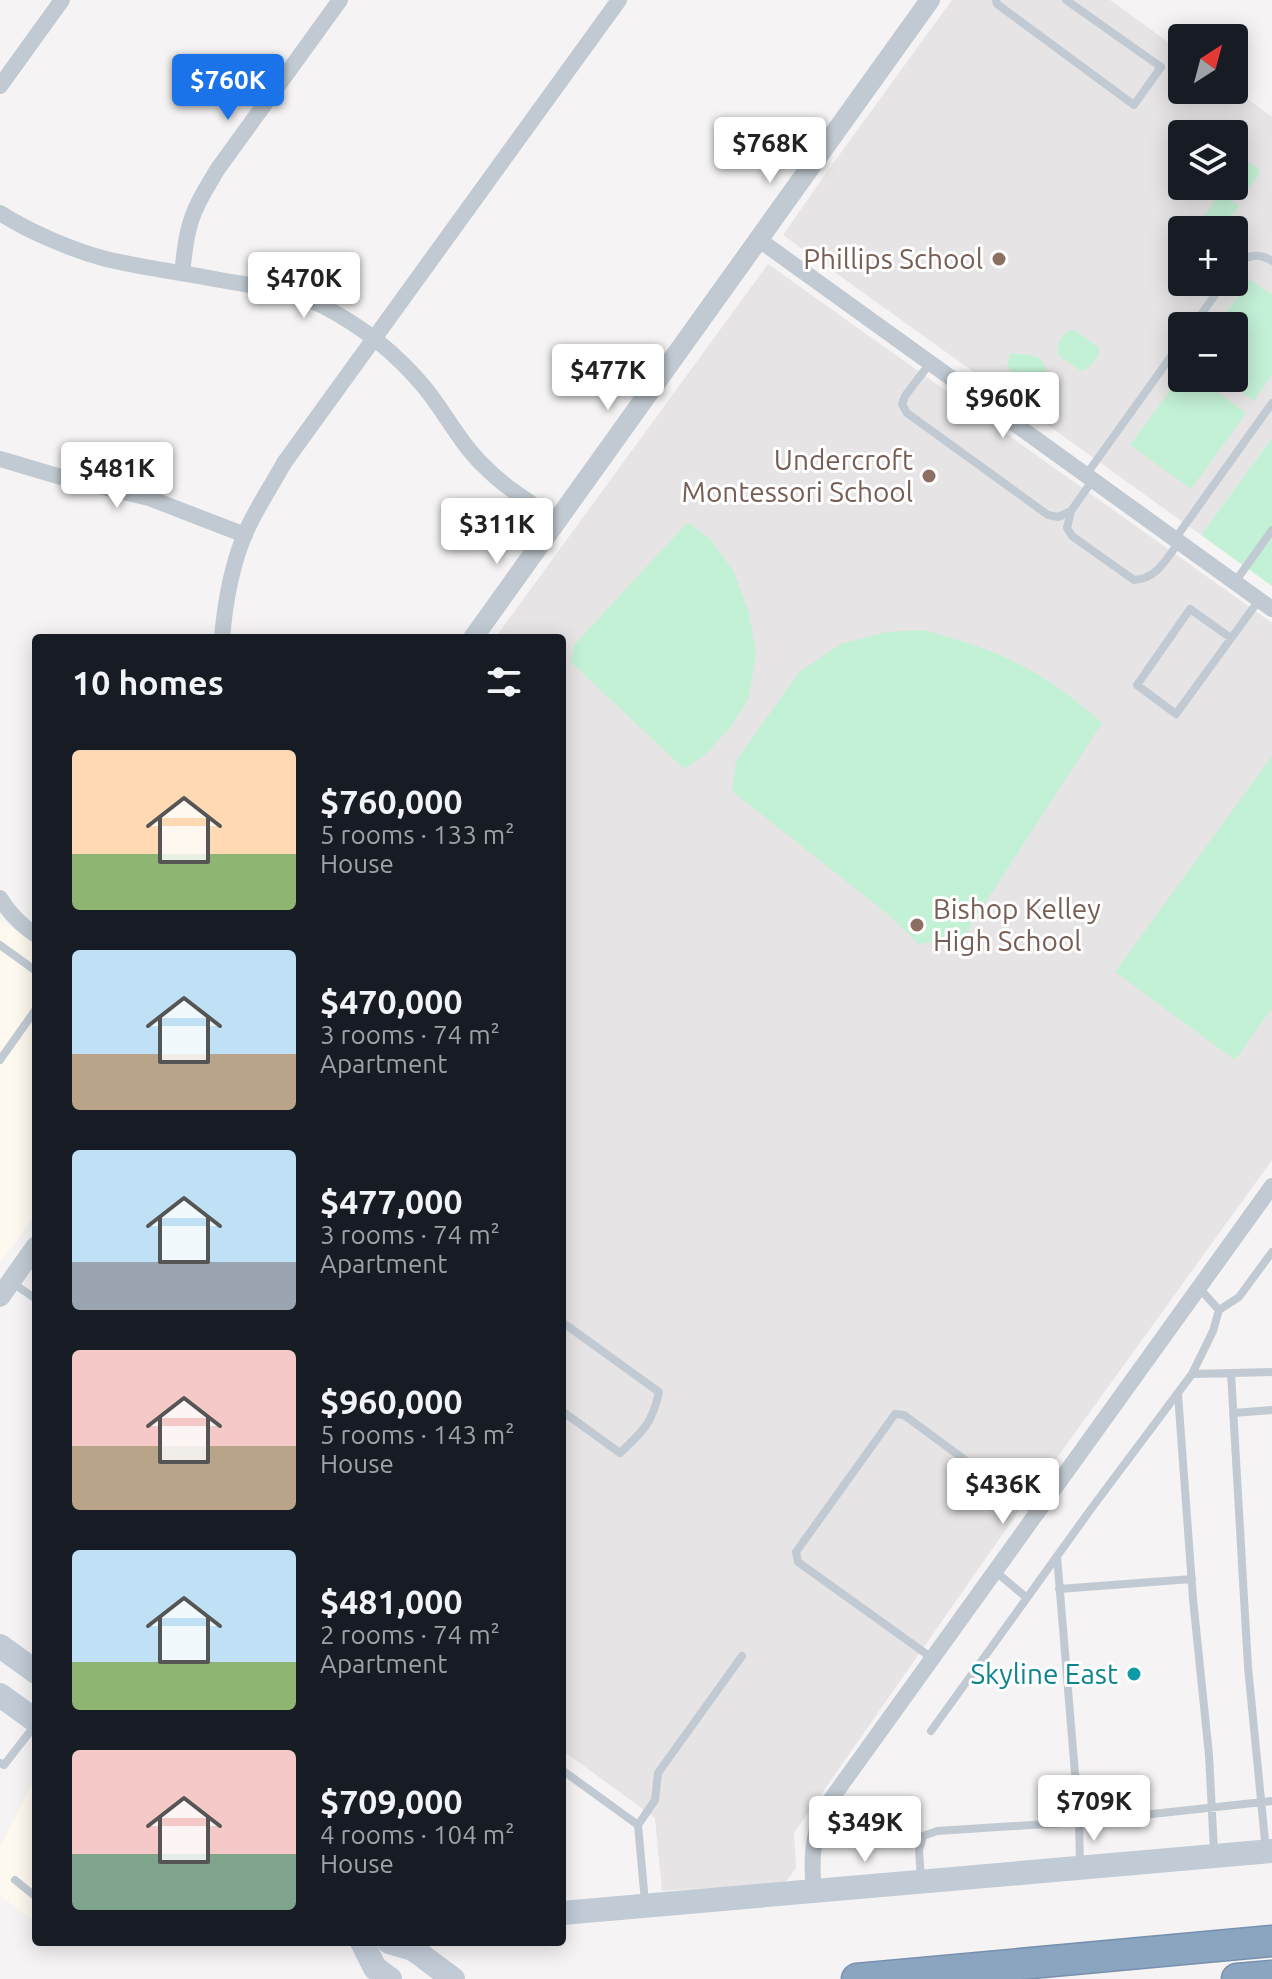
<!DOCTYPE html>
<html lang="en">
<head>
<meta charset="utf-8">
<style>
	body { margin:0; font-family:Ubuntu,sans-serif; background:#242831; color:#f1f3f6; height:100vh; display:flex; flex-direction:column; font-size:30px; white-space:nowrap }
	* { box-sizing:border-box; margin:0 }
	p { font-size:26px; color:#9ea1a6 }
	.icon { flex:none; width:44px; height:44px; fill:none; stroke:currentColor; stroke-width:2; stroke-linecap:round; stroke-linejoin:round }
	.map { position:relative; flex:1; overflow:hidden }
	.panel { position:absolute; left:32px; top:634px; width:534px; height:1312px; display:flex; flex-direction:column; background:#171b24; border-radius:8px; box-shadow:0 4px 20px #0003 }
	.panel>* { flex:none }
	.needle { width:52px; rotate:36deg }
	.fabs { position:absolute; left:1168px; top:24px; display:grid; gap:16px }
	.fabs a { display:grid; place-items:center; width:80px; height:80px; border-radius:8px; background:#171b24; box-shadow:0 4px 20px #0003; font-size:40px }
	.price { position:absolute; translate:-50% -68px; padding:0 18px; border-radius:8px; background:#fff; color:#222; font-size:26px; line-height:52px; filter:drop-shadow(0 2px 4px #0008) }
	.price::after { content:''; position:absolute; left:50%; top:48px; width:24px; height:18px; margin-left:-12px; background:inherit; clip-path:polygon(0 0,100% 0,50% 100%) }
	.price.active { background:#1a73e8; color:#fff }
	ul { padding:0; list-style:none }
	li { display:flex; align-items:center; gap:24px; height:200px; padding:0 40px }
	li span { display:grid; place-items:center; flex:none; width:224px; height:160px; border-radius:8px; color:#555 }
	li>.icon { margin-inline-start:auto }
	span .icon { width:96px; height:96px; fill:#fffc; stroke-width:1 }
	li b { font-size:34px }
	h2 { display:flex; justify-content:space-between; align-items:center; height:96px; padding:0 40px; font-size:34px }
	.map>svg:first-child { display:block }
</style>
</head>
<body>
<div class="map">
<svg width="1272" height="1979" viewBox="0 0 1272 1979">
	<rect width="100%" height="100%" fill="#f5f3f3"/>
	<!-- commercial -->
	<path fill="#fdf9ef" d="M0 919 36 945V1213L0 1263Z
		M36 1776V1923L0 1896V1846Z"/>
	<!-- education -->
	<path fill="#e6e4e5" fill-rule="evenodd" d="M952 0H1110L1182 52V90L1234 89 1272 117V438L1201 535 783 235 824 176ZM1182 134H1234V186H1182ZM1182 230H1234V282H1182ZM1182 326H1234V378H1182Z
		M768 264 1272 623V1160L1030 1495 794 1833 796 1868 785 1883 662 1891 655 1818 562 1750V638H495Z"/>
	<!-- green -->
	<path fill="#c3f1d5" d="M1234 154C1243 160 1251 163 1260 170L1258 176 1249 188 1239 190 1234 186Z
		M1221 193 1239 206 1221 230H1194Z
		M1250 279 1272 295V375L1254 401 1223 378H1234V326H1217Z
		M1070 330 1076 331 1099 348V355L1087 369 1081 371 1058 355C1057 344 1059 336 1070 330Z
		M1010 353 1031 355 1041 359 1047 372 1046 377 1038 383H1026L1007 367Z
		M1182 374V378H1198L1246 413 1191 489 1130 445Z
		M1272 438V586L1201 535Z
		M688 522 711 540 734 572 749 613 756 654 749 697 732 725 705 755 684 769 571 662 574 645Z
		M923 630C960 640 997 651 1030 670 1056 684 1079 703 1102 723L963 937 919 944 890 916 732 791 736 761 799 672 841 644 886 632Z
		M1272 756V1008L1235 1060 1115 972Z"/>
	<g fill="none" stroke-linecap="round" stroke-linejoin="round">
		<defs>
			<path id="motorway" d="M857 1979 1272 1941
				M1237 1979 1272 1976"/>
		</defs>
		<!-- motorway casing -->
		<use href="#motorway" stroke="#7690ad" stroke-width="33"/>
		<!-- service -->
		<path stroke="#c1cad2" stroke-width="8" d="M996 0 997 4 1134 105 1161 67 1066 0
			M1234 268C1244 255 1258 252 1272 261
			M1193 326 1224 282
			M930 363 905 396 902 404 907 413 1048 515 1058 517 1071 511
			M1086 475 1182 341
			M1092 481 1071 511 1067 528 1072 536 1134 580C1157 579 1166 559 1179 542
			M1175 539 1272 403
			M1235 582 1272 530
			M1231 638 1190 609 1137 685 1176 714 1259 600
			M0 945 36 971
			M0 1060 36 1009
			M11 1282 36 1299
			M1219 1310 1239 1297 1272 1252
			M562 1322 659 1392C652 1424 643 1431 620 1453L562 1411
			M1231 1373 1248 1667 1266 1851
			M1192 1374 1213 1331 1219 1310 1199 1288
			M1178 1394 1193 1599 1209 1755 1214 1851
			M1233 1413 1272 1410
			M1057 1556 1079 1822 1080 1863
			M995 1571 1027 1598
			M1059 1589 1192 1579
			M932 1658 798 1562 796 1552 895 1414 904 1415 1037 1513
			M931 1731 1091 1509 1192 1374 1272 1372
			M0 1763 4 1765 36 1724
			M562 1770 638 1825 645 1902
			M638 1825 655 1800 658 1773 742 1656
			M921 1879 919 1850 923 1836 937 1831 1079 1822 1272 1801
			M15 1880 36 1897"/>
		<!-- minor -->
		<path stroke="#c1cad2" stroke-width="16" d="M0 86 62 0
			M0 213C30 232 72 250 106 259 144 268 183 273 220 280 254 286 290 290 321 305 360 325 397 354 425 388 446 414 460 443 484 466 505 488 533 504 557 521
			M758 239 1272 609
			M182 273C184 258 185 242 189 228 194 207 206 189 217 170L340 0
			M0 459 61 477 149 498 245 535
			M222 638C225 603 231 567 245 534 255 510 271 487 284 463L619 0
			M0 898C9 913 21 925 36 935
			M814 1892C811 1863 812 1836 824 1809L1272 1186"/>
		<!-- tertiary -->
		<path stroke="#c1cad2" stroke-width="20" d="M473 638 930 0
			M0 1297 36 1246"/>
		<!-- secondary -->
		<path stroke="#c1cbd6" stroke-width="24" d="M0 1646 36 1672
			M0 1695 36 1721
			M562 1913 1272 1851
			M362 1942 375 1968 390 1979
			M389 1942 413 1949 453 1979"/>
		<!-- motorway -->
		<use href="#motorway" stroke="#8ba5c1" stroke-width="30"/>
	</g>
	<!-- markers -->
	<g fill="#8d6e63" stroke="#fff" stroke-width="3">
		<circle cx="999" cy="259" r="8"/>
		<circle cx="929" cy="476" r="8"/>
		<circle cx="917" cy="925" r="8"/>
	</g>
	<circle fill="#0f9aa8" stroke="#fff" stroke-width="3" cx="1134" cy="1674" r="8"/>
	<g text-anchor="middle" stroke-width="6" stroke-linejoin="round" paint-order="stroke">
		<!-- education labels -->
		<g font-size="28" fill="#785e54" stroke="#fff" text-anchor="end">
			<text x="983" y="269">Phillips School</text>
			<text x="913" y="470">Undercroft<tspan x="913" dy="32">Montessori School</tspan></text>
			<text x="933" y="919" text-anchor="start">Bishop Kelley<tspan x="933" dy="32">High School</tspan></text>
		</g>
		<!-- culture labels -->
		<g font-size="28" fill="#0d838f" stroke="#fff" text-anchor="end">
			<text x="1118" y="1684">Skyline East</text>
		</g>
	</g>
</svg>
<div class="fabs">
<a><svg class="needle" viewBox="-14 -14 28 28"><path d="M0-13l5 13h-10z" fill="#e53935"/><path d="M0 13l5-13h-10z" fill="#9ea1a6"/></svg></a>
<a><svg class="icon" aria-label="layers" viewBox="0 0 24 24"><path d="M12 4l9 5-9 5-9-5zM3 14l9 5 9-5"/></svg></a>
<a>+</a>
<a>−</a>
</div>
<b class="price active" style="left:228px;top:122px">$760K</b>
<b class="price" style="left:770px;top:185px">$768K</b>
<b class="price" style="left:304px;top:320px">$470K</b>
<b class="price" style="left:608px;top:412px">$477K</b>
<b class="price" style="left:1003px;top:440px">$960K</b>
<b class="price" style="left:117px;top:510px">$481K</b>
<b class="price" style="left:497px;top:566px">$311K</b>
<b class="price" style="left:1003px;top:1526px">$436K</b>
<b class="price" style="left:1094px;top:1843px">$709K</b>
<b class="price" style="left:865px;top:1864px">$349K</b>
<section class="panel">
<h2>10 homes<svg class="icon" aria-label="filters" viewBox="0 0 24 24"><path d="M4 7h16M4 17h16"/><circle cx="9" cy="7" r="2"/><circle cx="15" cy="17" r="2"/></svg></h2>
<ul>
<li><span style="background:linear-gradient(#ffd9b3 65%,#8fb573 0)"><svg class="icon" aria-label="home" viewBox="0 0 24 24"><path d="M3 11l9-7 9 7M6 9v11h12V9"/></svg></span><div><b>$760,000</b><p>5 rooms · 133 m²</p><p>House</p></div></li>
<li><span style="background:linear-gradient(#bfe0f5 65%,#b9a48a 0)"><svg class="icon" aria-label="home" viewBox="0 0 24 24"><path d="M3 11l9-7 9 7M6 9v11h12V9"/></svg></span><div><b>$470,000</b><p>3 rooms · 74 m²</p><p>Apartment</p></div></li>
<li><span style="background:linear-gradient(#bfe0f5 70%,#9aa5b1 0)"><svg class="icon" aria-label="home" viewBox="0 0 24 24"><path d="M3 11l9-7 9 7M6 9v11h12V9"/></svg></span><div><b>$477,000</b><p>3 rooms · 74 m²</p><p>Apartment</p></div></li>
<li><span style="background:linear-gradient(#f6c9c9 60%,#b9a48a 0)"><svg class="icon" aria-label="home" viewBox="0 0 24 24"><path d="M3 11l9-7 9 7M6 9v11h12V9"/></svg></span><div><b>$960,000</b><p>5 rooms · 143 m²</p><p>House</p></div></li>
<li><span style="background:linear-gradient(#bfe0f5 70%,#8fb573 0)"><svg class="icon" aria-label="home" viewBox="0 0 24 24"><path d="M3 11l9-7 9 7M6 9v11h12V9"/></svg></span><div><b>$481,000</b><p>2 rooms · 74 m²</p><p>Apartment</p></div></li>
<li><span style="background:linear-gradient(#f6c9c9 65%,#7fa58c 0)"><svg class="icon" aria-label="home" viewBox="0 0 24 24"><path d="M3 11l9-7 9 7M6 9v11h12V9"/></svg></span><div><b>$709,000</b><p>4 rooms · 104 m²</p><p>House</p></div></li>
</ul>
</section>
</div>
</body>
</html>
